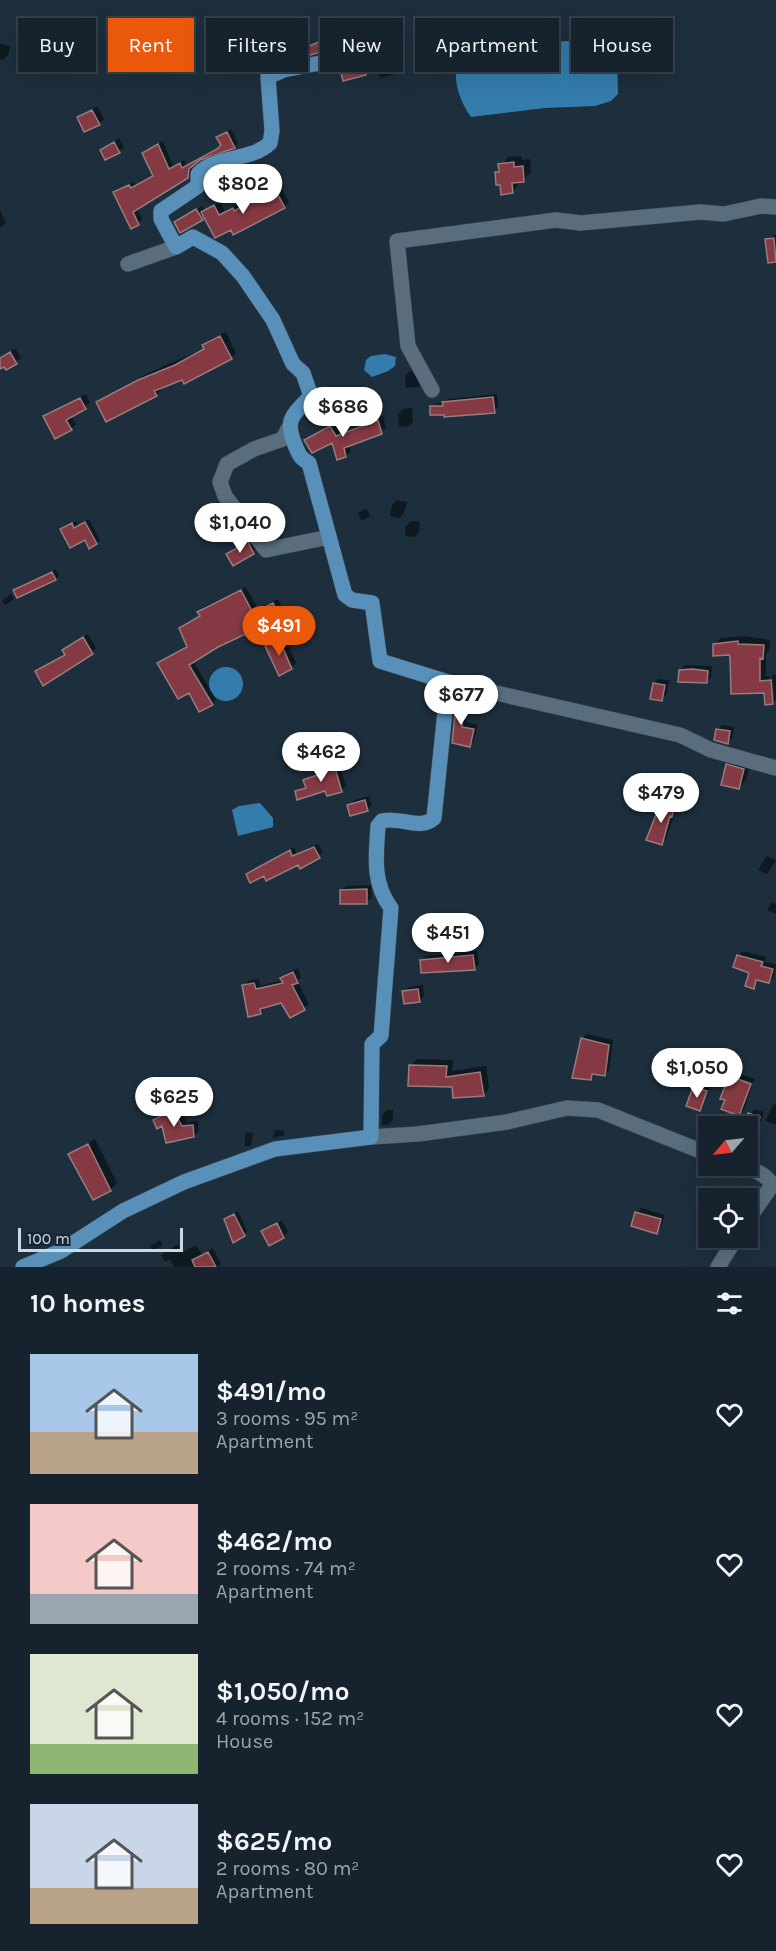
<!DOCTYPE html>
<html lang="en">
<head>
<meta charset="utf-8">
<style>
	body { margin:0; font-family:Karla,sans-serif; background:#232f3a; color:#f1f3f6; height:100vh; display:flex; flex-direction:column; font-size:22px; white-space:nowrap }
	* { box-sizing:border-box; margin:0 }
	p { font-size:20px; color:#9ea4aa }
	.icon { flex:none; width:33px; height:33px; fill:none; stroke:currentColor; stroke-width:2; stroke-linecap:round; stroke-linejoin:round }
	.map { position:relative; height:1267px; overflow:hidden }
	.side { display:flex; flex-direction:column; background:#16232e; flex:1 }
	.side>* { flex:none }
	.guide { position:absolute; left:18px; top:18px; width:741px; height:54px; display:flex; gap:12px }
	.needle { width:39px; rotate:242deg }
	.controls { position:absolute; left:698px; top:1116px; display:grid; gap:12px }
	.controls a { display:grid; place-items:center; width:60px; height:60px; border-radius:0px; background:#16232e; box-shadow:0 6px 24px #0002,0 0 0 2px #35404a; font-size:30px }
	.scale { position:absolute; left:18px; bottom:15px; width:165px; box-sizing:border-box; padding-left:6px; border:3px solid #cdd8e1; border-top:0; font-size:16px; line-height:21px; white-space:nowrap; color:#cdd8e1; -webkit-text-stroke:4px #142532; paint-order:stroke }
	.price { position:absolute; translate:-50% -51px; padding:0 14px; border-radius:21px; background:#fff; color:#222; font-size:20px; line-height:39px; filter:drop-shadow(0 2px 3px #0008) }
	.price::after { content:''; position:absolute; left:50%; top:36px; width:18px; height:14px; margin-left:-9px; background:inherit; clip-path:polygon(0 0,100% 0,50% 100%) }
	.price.current { background:#ea580c; color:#fff }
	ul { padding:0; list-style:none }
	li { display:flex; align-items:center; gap:18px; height:150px; padding:0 30px }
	li span { display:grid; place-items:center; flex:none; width:168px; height:120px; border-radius:0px; color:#555 }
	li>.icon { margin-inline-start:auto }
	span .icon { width:72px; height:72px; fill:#fffc; stroke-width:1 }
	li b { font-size:26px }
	h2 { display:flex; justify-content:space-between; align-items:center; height:72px; padding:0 30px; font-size:26px }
	.pill { padding:0 21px; border-radius:0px; background:#16232e; box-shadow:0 6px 24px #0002,0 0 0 2px #35404a; font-size:21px; line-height:54px }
	.pill.current { background:#ea580c; color:#fff }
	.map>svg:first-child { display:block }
</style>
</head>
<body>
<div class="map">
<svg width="776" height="1267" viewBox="0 0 776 1267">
	<rect width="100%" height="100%" fill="#1d2f3d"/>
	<!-- water -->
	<path fill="#347cac" d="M608 38 617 51 618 94 611 101 595 106 545 108 471 117C456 95 451 74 461 48L485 43 526 44Z
		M385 354 396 357 395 366 388 371 372 377 364 370 366 360 371 356Z
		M209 684a17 17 0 1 1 34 0a17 17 0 1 1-34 0Z
		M260 803 273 818V827L238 836 232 810 239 806Z"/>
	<!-- shadow -->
	<path fill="#0007" d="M367 25 369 32 357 38 354 31Z
		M332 36 336 45 334 47 311 45Z
		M0 44 10 46 8 55 3 60 0 59Z
		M368 61 370 69 365 74 341 70 346 65Z
		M396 63 398 71 393 75 380 78 378 71 383 66Z
		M97 106 104 119 99 124 79 118Z
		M231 129 238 143 234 147 199 159 193 164 192 172 187 177 137 208 142 219 132 227 115 193 134 182 135 185 154 175 148 150 163 141 173 166 184 160 186 165 222 145 218 137Z
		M119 138 124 147 119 151 101 150Z
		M521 156 522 160 530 159 531 173 520 181 513 192 502 183 496 173 508 157Z
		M280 185 289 202 284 207 231 228 205 216 202 219 176 222 202 206 205 211 220 202 225 211 238 204 239 207Z
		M0 210 6 223 0 228Z
		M776 234V261H769L767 240Z
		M226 332 236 353 231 358 160 387 161 390 156 395 98 402 144 375 205 348 204 345 209 340Z
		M15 348 21 358 7 368 1 358Z
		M417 370 423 382 419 387 406 388 405 376 410 371Z
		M86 394 90 403 71 416 76 424 71 429 45 416Z
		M497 394 498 407 494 411 431 407 448 399Z
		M412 408 413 422 408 426 399 427 398 414 403 409Z
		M383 416 386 428 367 440 349 445 351 451 346 456 333 441 305 440 335 422 341 432Z
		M397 500 407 502 404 513 399 518 390 516 392 505Z
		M366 508 370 516 362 521 358 513Z
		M89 519 100 540 96 543 62 530 76 521 78 525Z
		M411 521 420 522 419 532 415 537 405 536 406 526Z
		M253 539 258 548 233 564 228 555Z
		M56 569 59 575 56 579 18 596 15 590 18 587Z
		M246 587 258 609 278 599 284 612 217 645 193 661 216 699 212 704 189 691 159 664 188 646 181 628 200 615 199 612 203 607Z
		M11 594 14 599 5 605 2 600Z
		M88 634 96 648 92 653 37 672 65 654 63 651 68 646Z
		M284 635 296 663 291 668 267 647Z
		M744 636 770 640 769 651 766 654V676H769L771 699H774L772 675H776V699L773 703 729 654 714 644 721 638Z
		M685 665 712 666 711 677 706 682 680 670Z
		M659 679 669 680 667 694 662 699 654 683Z
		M463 690 469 691 466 722 478 725 474 740 470 745 453 742 458 695Z
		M722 725 734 727 732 738 727 743 717 729Z
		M735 757 751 762 746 780 739 788 727 765Z
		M338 758 346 786 341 790 328 794 326 789 297 791 307 786 305 780 310 776 321 772 320 766 324 762Z
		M369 796 372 805 367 810 349 806 353 801Z
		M667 798 679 802 666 839 661 843 662 803Z
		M318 844 323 852 319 856 264 874 247 875 294 847 297 853Z
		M767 856 776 860 767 874 758 870Z
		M371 885 372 897 367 902 341 891 346 886Z
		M772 902 776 904V914L767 910Z
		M477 951 479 964 474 969 422 960 426 956Z
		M743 951 766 957 765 962 776 964 774 977 769 982 759 979 753 987 751 973 738 956Z
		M298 968 301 977 297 981 309 1004 290 1016 282 1001 265 1006 261 1013 244 986 248 981 259 979 260 986 283 980 287 973Z
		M423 985 424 996 419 1001 404 992 409 987Z
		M587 1034 613 1040 609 1070 605 1074H595L590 1079 582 1038Z
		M417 1059 453 1060 452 1071 486 1066 489 1088 483 1095 453 1086 410 1066Z
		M735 1072 755 1079 753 1083 731 1075Z
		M730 1076 752 1086 744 1110 739 1114 727 1099 722 1098Z
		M698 1084 710 1087 699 1109 694 1088Z
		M774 1103 776 1104V1125L765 1121Z
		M178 1106 187 1122 198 1121 199 1131 194 1136 155 1121Z
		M754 1109 764 1112 758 1130 753 1135 748 1133 747 1135V1126H745Z
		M387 1110H393V1120L388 1125H382V1115Z
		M275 1130 284 1131V1135L273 1138Z
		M246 1132 253 1133 251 1146H244Z
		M95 1139 117 1183 110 1190 69 1154Z
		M641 1208 665 1215 661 1227 656 1232 637 1213Z
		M238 1211 247 1231 234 1241 229 1234 232 1231 226 1219Z
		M282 1220 288 1232 283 1237 263 1231Z
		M160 1240 163 1245 153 1251 150 1246Z
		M178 1244 182 1252 196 1245 202 1254 213 1248 221 1264 217 1267H174L170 1259 165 1262 161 1255Z"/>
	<!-- building -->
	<path fill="#853a43" stroke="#977c7e" stroke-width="1.5" d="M330 37 335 48 310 55 307 47Z
		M363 65 366 75 343 81 340 69Z
		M92 110 100 125 84 132 77 117Z
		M227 132 235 148 200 160 189 169 188 178 133 212 139 225 131 229 113 192 129 185 131 188 153 176 142 153 158 144 169 169 180 163 182 168 217 149 221 145 216 137Z
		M114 142 120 153 105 160 100 150Z
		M514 162V167L523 166 524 182 512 183 513 193 501 195 500 185H496L495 172H499L498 164Z
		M275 189 285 208 233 235 231 230 215 238 201 212 214 205 219 215 233 208 234 211Z
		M196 209 203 220 180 233 174 222Z
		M774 238 776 262 768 263 765 239Z
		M220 336 232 359 184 384 182 380 154 391 157 396 106 422 96 402 138 380 175 365 204 349 202 345Z
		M10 352 17 364 6 370 4 367 0 369V358Z
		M493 397 495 413 444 417V415H430V406H443L442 402Z
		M80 398 86 409 66 420 72 430 55 439 43 416Z
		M378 420 382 434 344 448 346 457 337 460 332 443 312 453 304 440 330 426 336 436Z
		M85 522 97 544 89 549 85 540 70 548 60 529 72 523 74 528Z
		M248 542 254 554 233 566 226 554Z
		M52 572 56 580 17 598 13 590Z
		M241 590 253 613 273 603 280 618 218 647 189 665 213 705 199 712 189 693 178 699 157 663 187 647 179 628 200 616 197 612Z
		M83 637 93 654 43 686 35 671 65 655 62 650Z
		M279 639 292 669 279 676 265 646Z
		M738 641V644L764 645 763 659 760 658V681L771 680 773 704 765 705 764 693 731 694 730 657 729 655 713 656V644Z
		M693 669 708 671 707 683 678 682 679 670Z
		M653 683 665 685 662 701 650 699Z
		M457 694 464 696 462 727 474 729 470 747 452 743Z
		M716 729 730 731 728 744 714 740Z
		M333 761 342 792 327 796 325 791 297 800 295 791 306 788 303 780 320 774 318 766Z
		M726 764 744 769 739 789 721 785Z
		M365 800 368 811 350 816 347 805Z
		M661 802 675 807 672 817 670 816 662 845 646 840Z
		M314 847 320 858 300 869 298 865 266 881 264 876 250 883 246 874 290 850 292 856Z
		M367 889V904H340V890Z
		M473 955 475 970 421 973 420 960Z
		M737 955 763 962 761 966 773 969 769 983 756 980 754 989 745 986 749 973 733 967Z
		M293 972 298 983 292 985 305 1010 290 1018 281 1003 260 1009 261 1014 248 1017 242 985 254 983 256 989 283 983 280 978Z
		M418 989 420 1002 404 1004 402 991Z
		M581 1038 609 1045 605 1076 592 1074 591 1080 572 1078Z
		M409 1065 447 1066 446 1077 480 1072 484 1096 453 1098 452 1087 408 1086Z
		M729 1076 751 1084 739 1116 721 1109 725 1100 720 1099Z
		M693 1087 707 1091 700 1111 686 1106Z
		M173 1110 182 1126 193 1125 194 1137 166 1143 162 1126 157 1129 153 1120Z
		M748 1113 760 1117 749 1151 747 1126H743Z
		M88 1144 111 1191 93 1200 68 1154Z
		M635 1212 661 1219 657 1234 631 1226Z
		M234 1214 245 1236 233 1243 224 1219Z
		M277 1223 284 1238 269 1246 261 1231Z
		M208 1252 216 1267H195L192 1260Z"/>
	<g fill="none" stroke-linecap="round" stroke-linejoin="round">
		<defs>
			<path id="minor" d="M128 264 176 247
				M432 390 408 346 397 241 556 220 581 223 700 212 724 214 761 206 776 207
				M288 429 283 439 254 449 227 464 220 482 225 496 266 550 329 537
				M448 682 680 735 711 750 776 768
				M371 1137 418 1134 507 1122 567 1108 598 1110 708 1154
				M737 1166C751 1169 765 1172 772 1185L747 1221
				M718 1267 736 1238"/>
			<path id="major" d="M23 1267 61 1251 123 1211 184 1182 275 1149 371 1137 372 1044 381 1036 391 908C372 883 376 856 378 826L382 821C399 816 420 831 434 818L448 682 380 661 372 603 352 600 345 595 309 463C300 458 299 455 295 445 284 419 293 415 311 396L303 373 293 364 273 320 243 276 222 253 193 237 176 247 161 219V211L198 186V174C217 154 250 162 270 143L272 131 268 77 284 70 387 50"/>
		</defs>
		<!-- minor casing -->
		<use href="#minor" stroke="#3e4d58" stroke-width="16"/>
		<!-- major casing -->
		<use href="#major" stroke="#3e4d58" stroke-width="16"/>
		<!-- minor -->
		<use href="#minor" stroke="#5a6d7d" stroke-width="15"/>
		<!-- major -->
		<use href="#major" stroke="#5890ba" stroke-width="15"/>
	</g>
</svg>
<div class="controls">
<a><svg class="needle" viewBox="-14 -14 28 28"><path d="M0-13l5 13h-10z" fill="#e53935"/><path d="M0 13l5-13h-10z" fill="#9ea4aa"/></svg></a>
<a><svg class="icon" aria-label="locate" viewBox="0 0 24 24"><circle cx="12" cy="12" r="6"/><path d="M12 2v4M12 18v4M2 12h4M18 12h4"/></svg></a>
</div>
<div class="scale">100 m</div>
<b class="price" style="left:243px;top:215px">$802</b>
<b class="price" style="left:343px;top:438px">$686</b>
<b class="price" style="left:240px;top:554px">$1,040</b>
<b class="price current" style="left:279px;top:657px">$491</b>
<b class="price" style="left:461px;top:726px">$677</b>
<b class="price" style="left:321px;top:783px">$462</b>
<b class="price" style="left:661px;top:824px">$479</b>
<b class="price" style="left:448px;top:964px">$451</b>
<b class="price" style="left:697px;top:1099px">$1,050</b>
<b class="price" style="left:174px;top:1128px">$625</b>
<div class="guide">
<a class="pill">Buy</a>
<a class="pill current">Rent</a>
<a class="pill">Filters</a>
<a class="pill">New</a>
<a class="pill">Apartment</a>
<a class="pill">House</a>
</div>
</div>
<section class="side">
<h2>10 homes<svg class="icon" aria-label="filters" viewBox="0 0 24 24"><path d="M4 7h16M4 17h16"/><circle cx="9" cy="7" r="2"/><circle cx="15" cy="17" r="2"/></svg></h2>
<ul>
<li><span style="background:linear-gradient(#a9c7e8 65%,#b9a48a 0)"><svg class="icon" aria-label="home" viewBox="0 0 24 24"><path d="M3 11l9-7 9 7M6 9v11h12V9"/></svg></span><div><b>$491/mo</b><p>3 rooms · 95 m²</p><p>Apartment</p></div><svg class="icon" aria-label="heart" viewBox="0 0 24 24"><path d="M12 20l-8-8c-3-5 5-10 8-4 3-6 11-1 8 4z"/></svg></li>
<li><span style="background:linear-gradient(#f6c9c9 75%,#9aa5b1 0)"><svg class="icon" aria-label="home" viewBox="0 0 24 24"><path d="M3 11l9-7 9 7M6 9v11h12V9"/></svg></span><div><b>$462/mo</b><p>2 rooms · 74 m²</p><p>Apartment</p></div><svg class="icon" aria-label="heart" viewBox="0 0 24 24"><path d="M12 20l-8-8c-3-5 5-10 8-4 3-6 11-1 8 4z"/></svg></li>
<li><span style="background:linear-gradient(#dfe7d0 75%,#8fb573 0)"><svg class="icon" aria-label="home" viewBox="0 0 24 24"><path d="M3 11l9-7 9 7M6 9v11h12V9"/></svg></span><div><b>$1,050/mo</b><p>4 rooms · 152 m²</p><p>House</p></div><svg class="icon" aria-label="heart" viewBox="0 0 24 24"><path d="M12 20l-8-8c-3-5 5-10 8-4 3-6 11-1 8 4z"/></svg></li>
<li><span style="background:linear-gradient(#c9d6e8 70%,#b9a48a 0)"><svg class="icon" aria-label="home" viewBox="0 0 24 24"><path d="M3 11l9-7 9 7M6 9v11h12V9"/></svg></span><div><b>$625/mo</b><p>2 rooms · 80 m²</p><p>Apartment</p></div><svg class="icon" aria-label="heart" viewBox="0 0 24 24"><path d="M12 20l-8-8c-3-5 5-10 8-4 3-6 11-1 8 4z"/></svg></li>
</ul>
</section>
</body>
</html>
